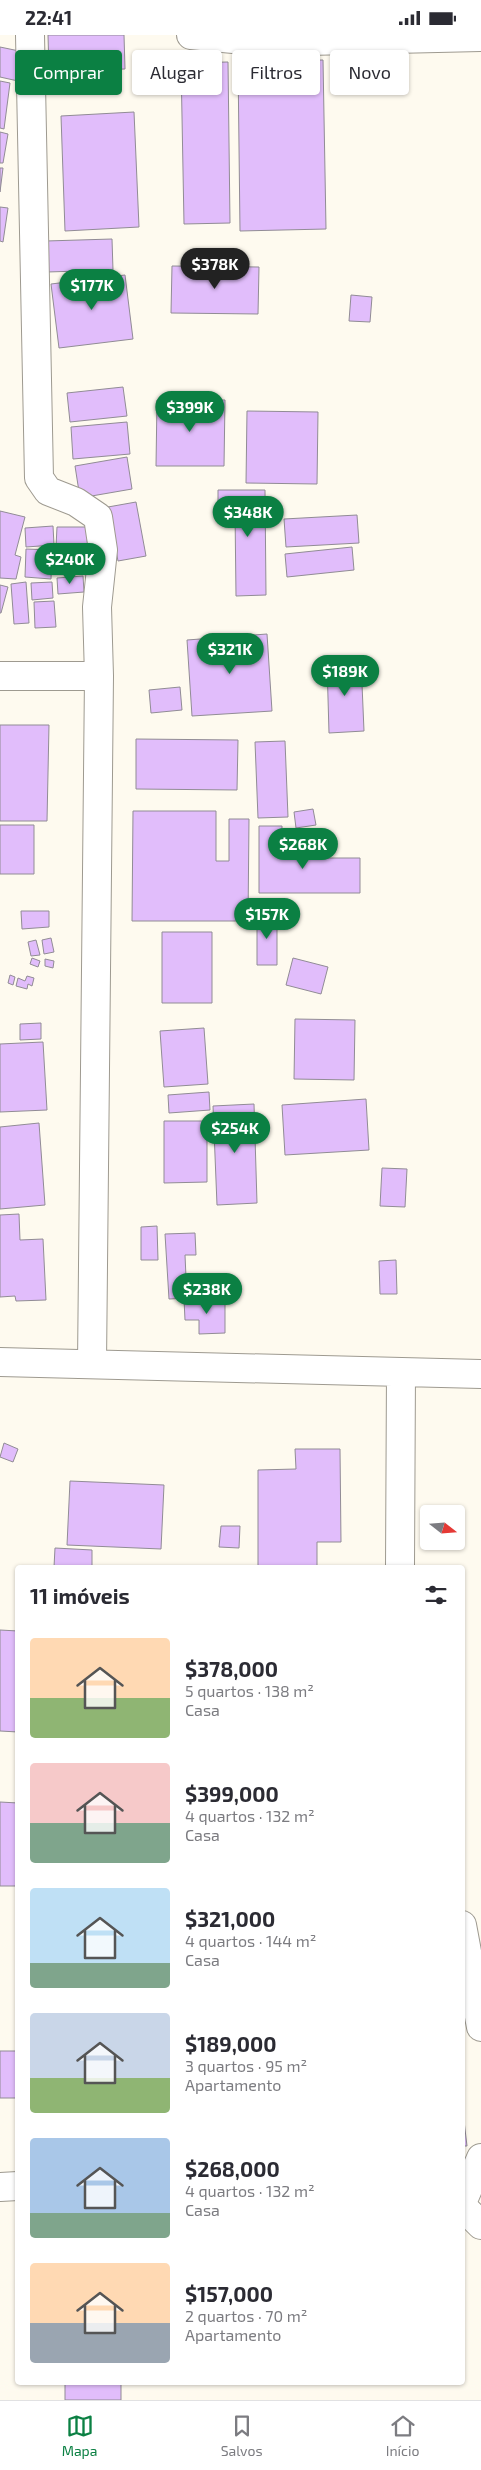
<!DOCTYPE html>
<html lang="pt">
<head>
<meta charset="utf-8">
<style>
	body { margin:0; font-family:"Exo 2",sans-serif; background:#f2f2f3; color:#2b2b33; height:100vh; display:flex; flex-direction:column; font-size:19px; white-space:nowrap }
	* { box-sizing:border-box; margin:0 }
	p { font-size:16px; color:#7c7c81 }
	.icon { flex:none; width:28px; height:28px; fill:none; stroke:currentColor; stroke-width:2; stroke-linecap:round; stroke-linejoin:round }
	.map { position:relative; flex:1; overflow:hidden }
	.details { position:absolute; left:15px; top:1530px; width:450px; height:820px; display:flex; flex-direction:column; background:#fff; border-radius:5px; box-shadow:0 1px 4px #0004 }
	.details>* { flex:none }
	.hud { position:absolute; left:15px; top:15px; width:451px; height:45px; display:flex; gap:10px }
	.needle { width:32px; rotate:107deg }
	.controls { position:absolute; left:420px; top:1470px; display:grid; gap:10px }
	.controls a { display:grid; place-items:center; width:45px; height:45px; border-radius:5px; background:#fff; box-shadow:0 1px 4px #0004; font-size:25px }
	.price { position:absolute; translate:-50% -42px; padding:0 11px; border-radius:18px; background:#0b8043; color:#fff; font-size:16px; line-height:32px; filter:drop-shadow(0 1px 2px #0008) }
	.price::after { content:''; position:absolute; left:50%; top:30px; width:15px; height:11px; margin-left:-8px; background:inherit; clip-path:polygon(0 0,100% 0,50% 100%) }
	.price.current { background:#222; color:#fff }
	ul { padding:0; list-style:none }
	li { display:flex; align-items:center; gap:15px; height:125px; padding:0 15px }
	li span { display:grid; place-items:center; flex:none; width:140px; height:100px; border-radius:5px; color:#555 }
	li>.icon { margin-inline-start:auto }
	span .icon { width:60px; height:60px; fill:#fffc; stroke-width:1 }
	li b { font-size:21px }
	h2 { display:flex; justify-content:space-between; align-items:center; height:60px; padding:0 15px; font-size:21px }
	.tag { padding:0 18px; border-radius:5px; background:#fff; box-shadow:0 1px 4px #0004; font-size:18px; line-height:45px }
	.tag.current { background:#0b8043; color:#fff }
	.status { display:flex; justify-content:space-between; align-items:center; height:35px; padding:0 25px; background:#fff; direction:ltr }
	.status svg { height:14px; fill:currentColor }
	.tab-bar { display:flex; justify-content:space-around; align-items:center; height:70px; border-top:1px solid #e1e1e2; background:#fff; font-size:14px; color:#7c7c81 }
	.tab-bar a { display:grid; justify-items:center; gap:2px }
	.tab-bar .current { color:#0b8043 }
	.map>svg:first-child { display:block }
</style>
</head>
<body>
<div class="status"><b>22:41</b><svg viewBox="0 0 49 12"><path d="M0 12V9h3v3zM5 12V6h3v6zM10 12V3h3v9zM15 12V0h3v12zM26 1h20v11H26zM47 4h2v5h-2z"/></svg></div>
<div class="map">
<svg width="481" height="2365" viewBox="0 0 481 2365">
	<rect width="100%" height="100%" fill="#fefaef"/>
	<!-- building -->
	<path fill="#e1bdfb" stroke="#918c95" d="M48 0H124L125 34 49 36Z
		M0 12 24 17 18 46 0 42Z
		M323 25 326 194 240 196 238 27Z
		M228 27 230 188 184 189 181 28Z
		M0 46 10 48 4 94 0 93Z
		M134 77 139 192 65 196 61 81Z
		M0 97 8 99 3 128H0Z
		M0 133H3L0 157Z
		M0 172 8 173 3 207 0 206Z
		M112 204 113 235 47 237 46 206Z
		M172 231 259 232 258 279 171 278Z
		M125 240 133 304 59 313 51 249Z
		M351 260 372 262 370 287 349 286Z
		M123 352 127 381 70 387 67 358Z
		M157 365H225L224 431H156Z
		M247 376 318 377 317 449 246 448Z
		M127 387 130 419 73 424 71 392Z
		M127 422 132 454 80 463 75 431Z
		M218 455H265L266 560 236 561 235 476H218Z
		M136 467 146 521 118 526 108 472Z
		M0 476 25 482 15 520 21 522 16 544 0 543Z
		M357 480 359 508 286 512 284 484Z
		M53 491 54 510 26 512 25 493Z
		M57 492H89L88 512H56Z
		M352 512 354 535 287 542 285 519Z
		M26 514 52 515 51 544 25 542Z
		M86 515 87 535 57 537 55 517Z
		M83 541 84 557 58 559 57 543Z
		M26 547 29 588 14 589 11 549Z
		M52 547 53 563 32 565 31 548Z
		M0 550 8 552 1 578H0Z
		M54 566 56 592 35 593 34 567Z
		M267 599 272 676 192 681 187 605Z
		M361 626 364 696 329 698 327 628Z
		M180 652 182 675 151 678 149 655Z
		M0 690H49L47 786H0Z
		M136 704 238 705 237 755 136 754Z
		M285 706 288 782 258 783 255 707Z
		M313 774 316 790 296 793 294 777Z
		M133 776H216V826H229V784H249L248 886H132Z
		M0 790H34V839H0Z
		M259 791H282V823H360V858H259Z
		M21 876H49V892L22 894Z
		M277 879V930H257V880Z
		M162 897H212V968H162Z
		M51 903 54 917 44 919 42 905Z
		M36 905 40 920 31 921 28 907Z
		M32 923 40 926 38 932 30 929Z
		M293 923 328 932 321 959 286 950Z
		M45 924 54 926 53 933 45 931Z
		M10 940 15 942 13 950 8 948Z
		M27 941 34 943 32 951 28 949 27 954 16 951 18 943 25 946Z
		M295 984 355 985 354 1045 294 1044Z
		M41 988V1004L20 1005V989Z
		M204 993 208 1049 164 1052 160 996Z
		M43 1007 47 1075 0 1077V1009Z
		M209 1057 210 1075 169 1078 168 1060Z
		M366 1064 369 1115 285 1120 282 1070Z
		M254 1069 257 1168 217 1170 213 1071Z
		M164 1086H207V1147L164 1148Z
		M39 1088 45 1170 0 1174V1092Z
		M382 1133 407 1134 405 1172 380 1171Z
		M19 1179 20 1205 43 1204 46 1265 16 1266 15 1261 0 1262V1180Z
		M157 1191 158 1225H141V1192Z
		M195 1198 196 1220H185L186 1242 227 1240 228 1261 169 1264 165 1199Z
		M396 1225 397 1259H380L379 1226Z
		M184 1264H225V1298L199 1299V1285H185Z
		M4 1408 18 1414 13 1427 0 1422Z
		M295 1414H340L341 1507H317V1532H258V1435L296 1434Z
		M70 1446 164 1450 161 1514 67 1510Z
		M221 1491H240L239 1513 219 1512Z
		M55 1513 92 1515V1532H54Z
		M0 1595 18 1596V1697L0 1696Z
		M0 1767 18 1768V1851H0Z
		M0 2016H18V2063H0Z
		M462 2069 467 2111H462Z
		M65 2348H121V2365H65Z"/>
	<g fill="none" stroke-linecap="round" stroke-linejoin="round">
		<defs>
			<path id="minor" d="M30 0 39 443 48 456 76 467 98 482 103 515 97 572 99 641
				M191 0 265 7 481 2
				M0 641H99L92 1329
				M0 1327 481 1339
				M400 1532 401 1337
				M462 1890 481 1992
				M0 2152 18 2151
				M462 2168 481 2123
				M462 2171 481 2190"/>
		</defs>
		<!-- minor casing -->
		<use href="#minor" stroke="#9e9a90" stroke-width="30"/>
		<!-- minor -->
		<use href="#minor" stroke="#fff" stroke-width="28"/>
	</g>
</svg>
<div class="controls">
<a><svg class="needle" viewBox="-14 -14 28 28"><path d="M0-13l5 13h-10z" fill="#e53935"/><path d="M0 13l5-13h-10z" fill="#7c7c81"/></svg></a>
</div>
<b class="price current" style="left:215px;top:255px">$378K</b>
<b class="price" style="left:92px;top:276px">$177K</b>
<b class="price" style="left:190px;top:398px">$399K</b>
<b class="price" style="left:248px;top:503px">$348K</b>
<b class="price" style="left:70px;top:550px">$240K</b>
<b class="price" style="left:230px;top:640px">$321K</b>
<b class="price" style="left:345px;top:662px">$189K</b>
<b class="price" style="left:303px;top:835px">$268K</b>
<b class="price" style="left:267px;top:905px">$157K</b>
<b class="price" style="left:235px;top:1119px">$254K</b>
<b class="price" style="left:207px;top:1280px">$238K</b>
<div class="hud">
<a class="tag current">Comprar</a>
<a class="tag">Alugar</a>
<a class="tag">Filtros</a>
<a class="tag">Novo</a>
</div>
<section class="details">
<h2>11 imóveis<svg class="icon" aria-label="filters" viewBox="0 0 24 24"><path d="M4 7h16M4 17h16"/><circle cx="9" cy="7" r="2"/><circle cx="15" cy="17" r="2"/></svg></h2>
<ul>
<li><span style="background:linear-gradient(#ffd9b3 60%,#8fb573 0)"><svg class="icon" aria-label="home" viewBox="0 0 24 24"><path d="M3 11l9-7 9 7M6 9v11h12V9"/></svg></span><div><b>$378,000</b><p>5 quartos · 138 m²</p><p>Casa</p></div></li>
<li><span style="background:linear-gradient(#f6c9c9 60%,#7fa58c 0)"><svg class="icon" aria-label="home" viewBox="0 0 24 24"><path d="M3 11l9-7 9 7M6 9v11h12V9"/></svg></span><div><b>$399,000</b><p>4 quartos · 132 m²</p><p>Casa</p></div></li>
<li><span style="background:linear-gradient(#bfe0f5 75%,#7fa58c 0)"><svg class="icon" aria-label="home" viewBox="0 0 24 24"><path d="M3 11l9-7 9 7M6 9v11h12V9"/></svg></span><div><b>$321,000</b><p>4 quartos · 144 m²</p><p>Casa</p></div></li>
<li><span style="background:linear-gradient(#c9d6e8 65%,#8fb573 0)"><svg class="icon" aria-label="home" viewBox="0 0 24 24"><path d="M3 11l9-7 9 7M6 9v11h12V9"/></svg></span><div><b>$189,000</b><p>3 quartos · 95 m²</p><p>Apartamento</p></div></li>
<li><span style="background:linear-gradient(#a9c7e8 75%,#7fa58c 0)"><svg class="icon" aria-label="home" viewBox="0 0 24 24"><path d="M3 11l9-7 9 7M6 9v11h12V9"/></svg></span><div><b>$268,000</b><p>4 quartos · 132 m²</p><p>Casa</p></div></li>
<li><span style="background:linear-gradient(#ffd9b3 60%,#9aa5b1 0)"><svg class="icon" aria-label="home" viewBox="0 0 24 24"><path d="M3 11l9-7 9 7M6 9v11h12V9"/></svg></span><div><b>$157,000</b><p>2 quartos · 70 m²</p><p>Apartamento</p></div></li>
</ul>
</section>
</div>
<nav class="tab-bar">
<a class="current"><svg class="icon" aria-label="map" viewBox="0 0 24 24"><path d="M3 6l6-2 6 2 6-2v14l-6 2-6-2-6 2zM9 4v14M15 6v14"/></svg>Mapa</a>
<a><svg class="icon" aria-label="saved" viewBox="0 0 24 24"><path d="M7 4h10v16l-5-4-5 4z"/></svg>Salvos</a>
<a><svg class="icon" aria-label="home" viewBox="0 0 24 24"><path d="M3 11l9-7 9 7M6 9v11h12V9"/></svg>Início</a>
</nav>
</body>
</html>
